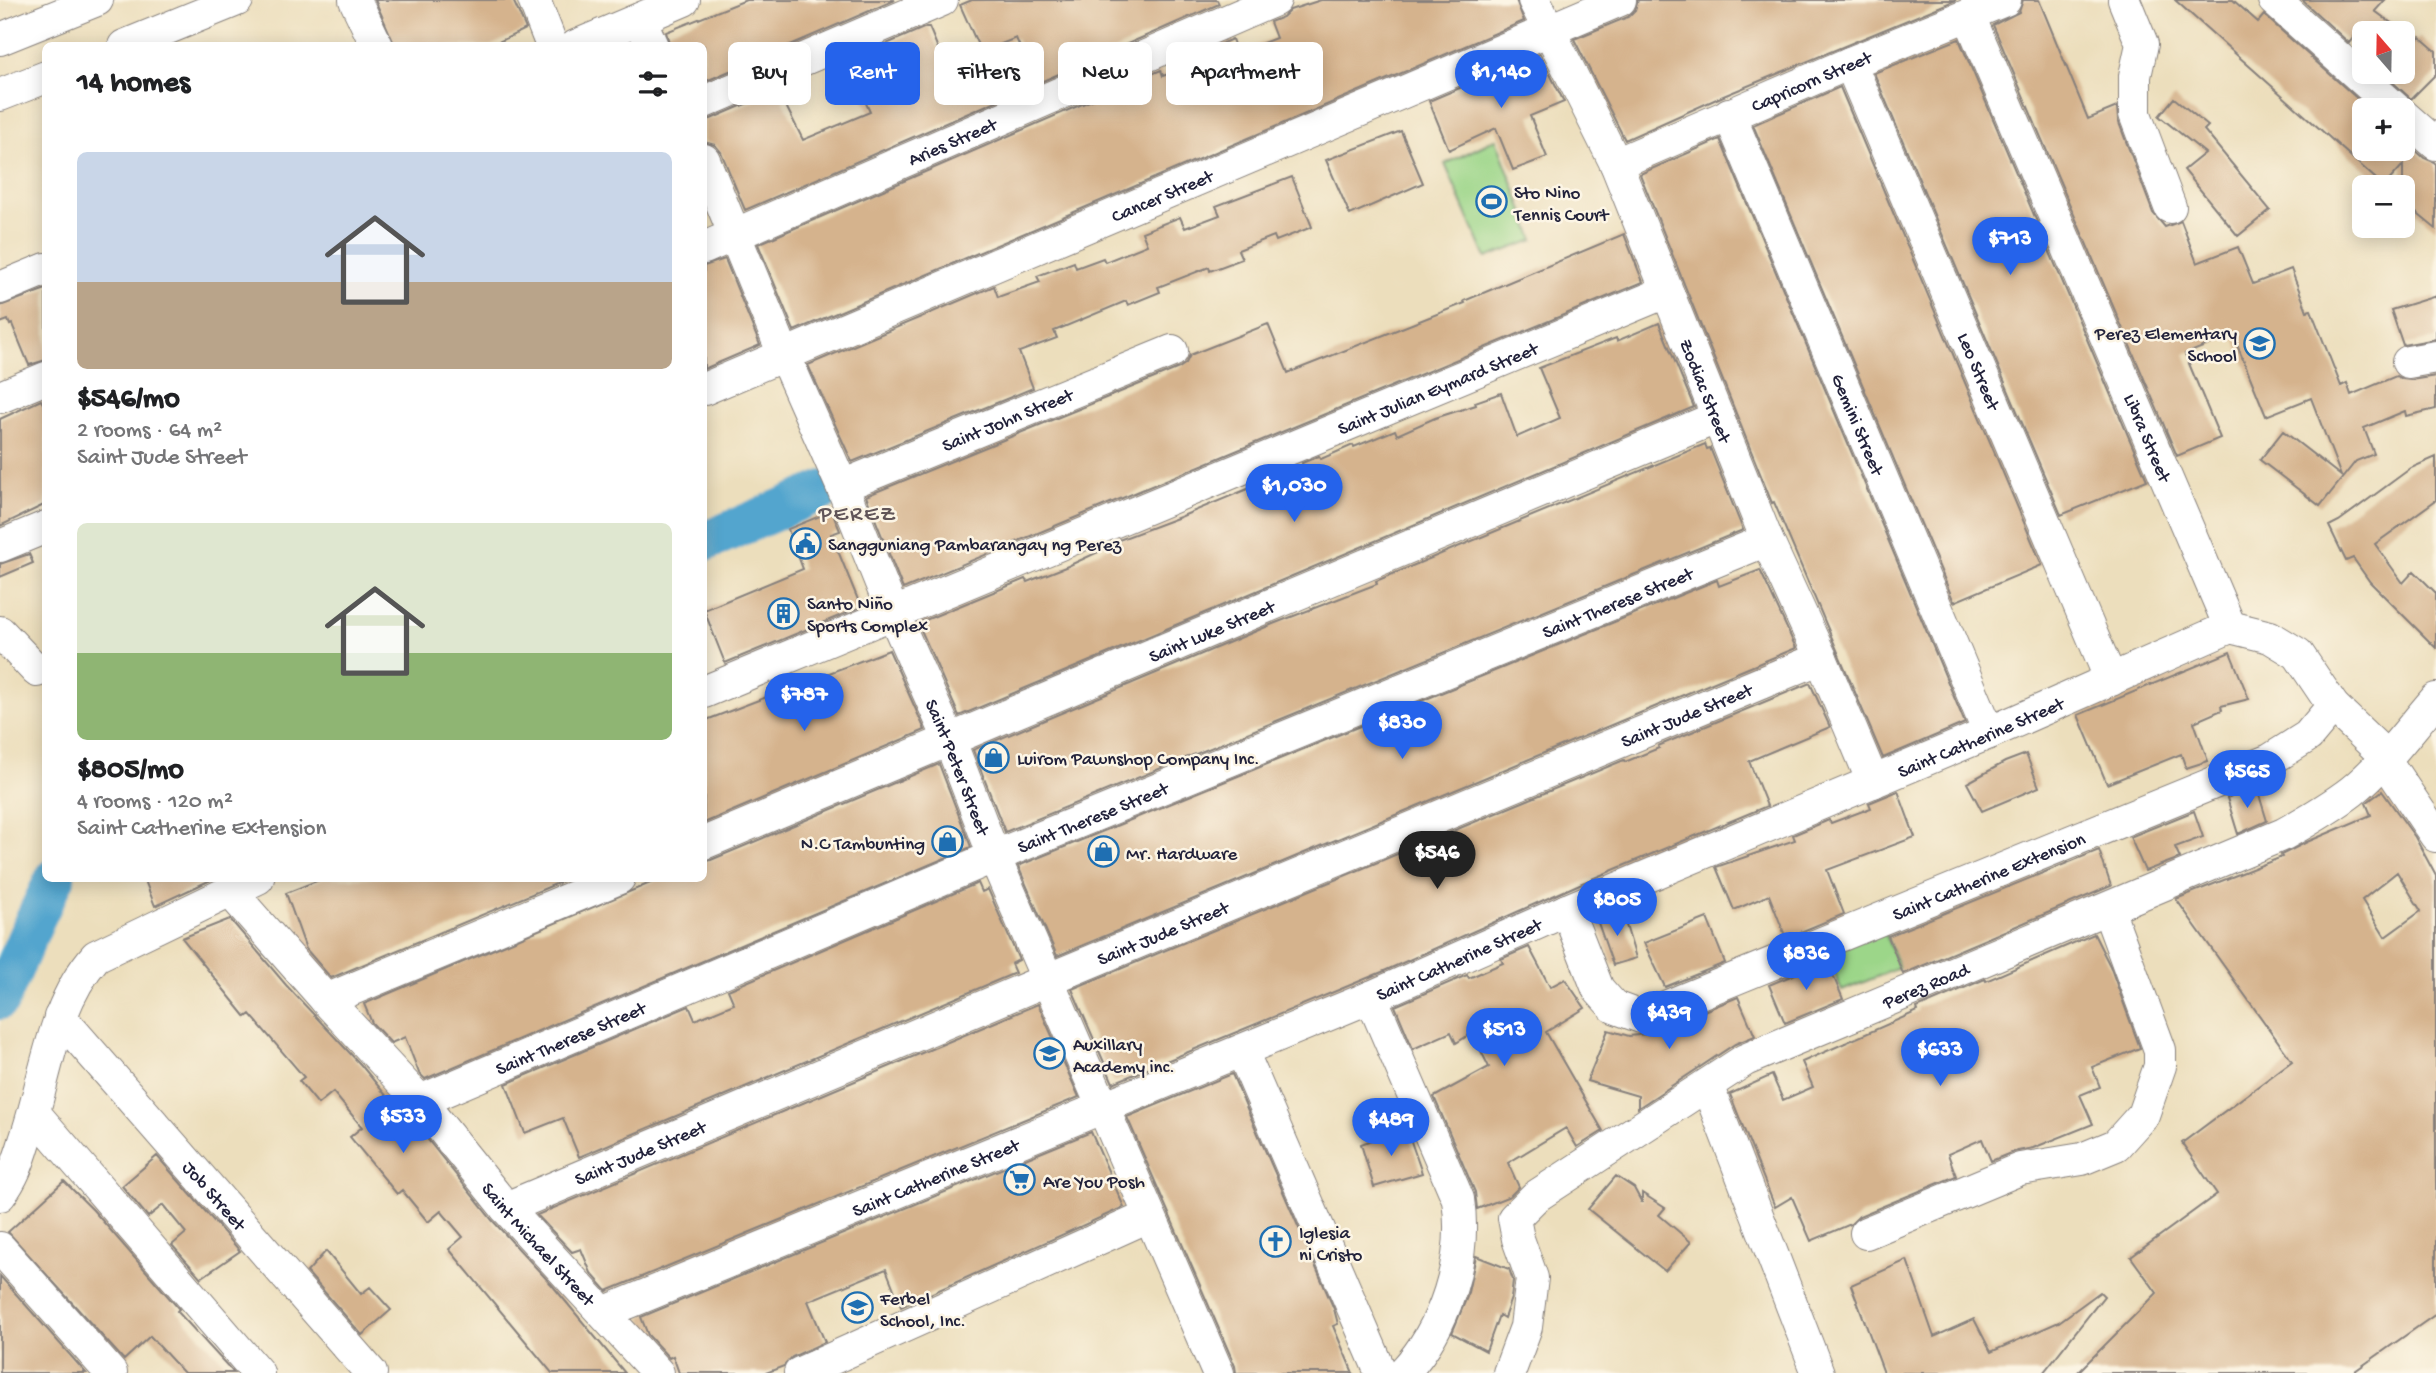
<!DOCTYPE html>
<html lang="en">
<head>
<meta charset="utf-8">
<style>
	body { margin:0; font-family:"Gochi Hand",sans-serif; background:#f6f6f6; color:#202124; height:100vh; display:flex; flex-direction:column; font-size:26px; white-space:nowrap }
	* { box-sizing:border-box; margin:0 }
	p { font-size:23px; color:#757577 }
	.icon { flex:none; width:38px; height:38px; fill:none; stroke:currentColor; stroke-width:2; stroke-linecap:round; stroke-linejoin:round }
	.map { position:relative; flex:1; overflow:hidden }
	.sheet { position:absolute; left:42px; top:42px; width:665px; height:840px; display:flex; flex-direction:column; background:#fff; border-radius:10px; box-shadow:0 4px 18px #0003 }
	.sheet>* { flex:none }
	.banner { position:absolute; left:728px; top:42px; width:665px; height:63px; display:flex; gap:14px }
	.needle { width:46px; rotate:340deg }
	.buttons { position:absolute; left:2352px; top:21px; display:grid; gap:14px }
	.buttons a { display:grid; place-items:center; width:63px; height:63px; border-radius:10px; background:#fff; box-shadow:0 4px 18px #0003; font-size:35px }
	.price { position:absolute; translate:-50% -60px; padding:0 16px; border-radius:24px; background:#2563eb; color:#fff; font-size:23px; line-height:46px; filter:drop-shadow(0 2px 4px #0008) }
	.price::after { content:''; position:absolute; left:50%; top:42px; width:21px; height:16px; margin-left:-10px; background:inherit; clip-path:polygon(0 0,100% 0,50% 100%) }
	.price.active { background:#222; color:#fff }
	ul { padding:0; list-style:none }
	li { display:grid; align-content:center; gap:14px; height:371px; padding:0 35px }
	li span { display:grid; place-items:center; height:217px; border-radius:10px; color:#555 }
	li>.icon { margin-inline-start:auto }
	span .icon { width:126px; height:126px; fill:#fffc; stroke-width:1 }
	li b { font-size:30px }
	h2 { display:flex; justify-content:space-between; align-items:center; height:84px; padding:0 35px; font-size:30px }
	.pill { padding:0 24px; border-radius:10px; background:#fff; box-shadow:0 4px 18px #0003; font-size:24px; line-height:63px }
	.pill.active { background:#2563eb; color:#fff }
	.map>svg:first-child { display:block }
</style>
</head>
<body>
<div class="map">
<svg width="2436" height="1373" viewBox="0 0 2436 1373">
	<rect width="100%" height="100%" fill="#fcf5e5"/>
	<filter id="ink" filterUnits="userSpaceOnUse"><feTurbulence type="fractalNoise" baseFrequency=".0143" numOctaves="2"/><feDisplacementMap in="SourceGraphic" scale="14" xChannelSelector="R" yChannelSelector="G"/><feConvolveMatrix kernelMatrix="1 2 1 2 8 2 1 2 1" color-interpolation-filters="sRGB"/></filter>
	<filter id="wash" filterUnits="userSpaceOnUse"><feTurbulence type="fractalNoise" baseFrequency=".00686" numOctaves="4" result="noise"/><feDisplacementMap in="SourceGraphic" scale="28" xChannelSelector="R" yChannelSelector="G"/><feGaussianBlur stdDeviation="1.57" result="paint"/><feColorMatrix in="noise" values="0 0 0 0 0 0 0 0 0 0 0 0 0 0 0 0 0 1.4 0 .05"/><feComposite in="paint" operator="in"/></filter>
	<g filter="url(#wash)">
		<rect width="100%" height="100%" fill="#ecdebc"/>
		<!-- green -->
		<path fill="#9cd689" stroke="#5f7c62" stroke-width="2" d="M1496 139 1534 240 1486 258 1445 164Z
			M1882 926 1899 968 1842 991 1825 949Z"/>
		<g fill="none" stroke-linecap="round" stroke-linejoin="round">
			<!-- river -->
			<path stroke="#52a5ce" stroke-width="40" d="M704 542 824 490
				M0 1000 35 919 55 878"/>
		</g>
		<g id="blocks">
			<!-- building -->
			<path fill="#d5b38d" fill-rule="evenodd" d="M375 0H513L526 29 490 46H395Z
				M746 0H895L704 82V46H670L666 32Z
				M972 0H1217L1219 4 1036 84 1016 38 981 52 960 5Z
				M1321 0H1516L1524 21 794 331 758 244 1161 70 1163 76 1201 62 1197 54 1232 39 1237 53 1276 38 1270 22 1283 17 1290 10Z
				M1638 0H1956L1721 97 1625 140 1574 39 1628 17 1635 10Z
				M2023 0H2039L2088 119 2117 107 2118 120 2153 213 2165 227 2181 221 2197 263 2238 247 2253 284 2291 269 2307 311 2311 310 2341 386 2347 383 2351 395 2396 376 2402 379 2411 380 2436 376V409L2406 416 2405 411 2364 428 2374 454 2356 461 2320 506 2260 460 2283 431 2341 476 2311 398 2266 416 2233 335 2185 354 2220 438 2177 456 1993 25 2019 12Z
				M2175 0H2233L2258 22 2264 15 2370 110H2364V149H2403V139L2424 158 2434 162 2436 164V229L2403 202V165L2384 186Z
				M2302 0H2385L2375 11 2416 41 2420 37 2436 51V74L2411 99 2385 75 2388 72H2403V33H2357L2349 43Z
				M926 27H929L947 70 983 55 1001 99 745 210 721 152 715 145 704 142V120L711 119 778 90 803 140 870 112 847 61Z
				M1959 39 2147 480 2061 515 1874 73Z
				M1540 54 1564 102 1530 116 1547 157 1513 170 1496 128 1449 150 1429 101Z
				M1840 87 2042 565 1954 602 1753 125Z
				M2174 98 2208 126 2204 130 2270 210 2238 236 2184 170 2205 153 2159 116Z
				M1401 131 1423 183 1350 215 1326 160Z
				M1720 139 1965 723 1883 758 1774 502 1772 503 1640 174Z
				M1292 177 1312 227 1276 241 1274 236 1238 250 1242 259 1210 271 1209 267 1158 287 1160 292 1128 305 1126 301 1054 331 1057 338 1019 352 1033 388 852 462 808 365 994 286 998 297 1040 282 1037 276 1074 262 1076 268 1103 258 1105 262 1147 245 1142 232 1180 217 1185 228 1220 215 1216 206Z
				M1624 234 1643 282 903 589 866 496 1179 368 1186 363 1190 355 1268 324 1288 373 1465 303 1464 301Z
				M725 259 760 345 704 369V266Z
				M46 289V360L29 365 12 324 10 325 8 320 0 323V306Z
				M2436 296V339L2403 345 2391 310Z
				M1659 323 1694 407 959 716 918 623 1025 579 1027 582 1068 566 1109 547 1108 544 1180 517 1303 466 1302 463 1319 456 1321 459 1353 445 1354 447 1395 430 1397 435 1435 418 1476 405 1475 402 1501 393 1517 437 1560 418 1539 368 1616 338 1617 341Z
				M41 400 46 409V504L0 526V419Z
				M1705 444 1707 449 1710 448 1743 530 1005 832 973 750 1273 624 1377 584 1376 581Z
				M2436 457V500L2375 544 2403 583 2414 571 2436 593V648L2370 582 2353 558 2346 561 2329 526 2339 521 2411 468Z
				M832 511 840 531 831 534 861 607 725 663 704 610 803 569 788 529Z
				M29 554 33 563 0 577V564Z
				M1760 570 1796 648 1057 956 1018 866 1717 580 1719 586Z
				M889 650 925 730 704 823V721Z
				M2230 652 2249 699 2221 706 2222 710 2194 722 2208 761 2186 768 2181 754 2107 784 2078 715Z
				M1810 683 1830 727 1749 761 1767 806 1582 883 1382 972 1113 1083 1072 989 1624 760 1625 762 1659 748 1658 746Z
				M2026 754 2039 787 1982 811 1967 783 2005 762Z
				M939 764 971 847 425 1079 419 1073 405 1037 391 1043 372 1023 364 1004 662 878H704V861L711 860Z
				M2256 785 2267 821 2238 834 2227 798Z
				M1898 791 1915 837 1827 870 1844 914 1786 938 1769 895 1734 910 1716 867 1795 840 1793 835 1829 820 1831 823 1871 808 1869 803Z
				M2382 791 2415 837 2436 876V1314L2352 1373H2077L2157 1293 2131 1257 2217 1194 2182 1143 2292 1061 2176 899 2282 857 2281 855 2307 842 2371 815 2366 803ZM2397 872 2421 911 2385 937 2362 900Z
				M2194 811 2203 837 2175 847 2180 858 2145 871 2130 837Z
				M2099 850 2111 886 1903 974 1888 936Z
				M144 878H215L155 906Z
				M324 878H570L331 978 306 949 286 893Z
				M978 883 982 892 988 889 1019 960 1011 964 1015 973 579 1157 563 1118 525 1133 506 1084 689 1006 695 1020 734 1004 728 990Z
				M1621 909 1636 958 1613 965 1597 920Z
				M1707 918 1725 963 1665 987 1644 943Z
				M230 919 286 985 361 1065 420 1137 424 1135 492 1220 552 1285 625 1373H552L449 1249 463 1237 441 1211 428 1222 402 1190 397 1194 350 1137 362 1127 333 1092 318 1104 299 1081 304 1077 250 1014 246 1017 182 938Z
				M2094 934 2110 966 2140 1048 2092 1067 2100 1087 2080 1095 2093 1124 2033 1148 2013 1152 1991 1161 1982 1139 1948 1154 1956 1176 1859 1216 1851 1224 1811 1241 1792 1197 1775 1207 1730 1094 1772 1075 1783 1100 1813 1087 1802 1062 1918 1011 1917 1008 1985 979 1986 981Z
				M1529 947 1550 987 1565 979 1585 1008 1546 1032 1603 1131 1577 1147 1566 1128 1508 1163 1519 1187 1510 1196 1477 1209 1475 1192 1434 1097 1489 1067 1472 1033 1456 1043 1451 1032 1413 1049 1395 1006 1467 975 1469 978 1503 963 1501 959Z
				M1827 961 1843 999 1785 1023 1769 985Z
				M1738 997 1755 1036 1735 1044 1638 1108V1096L1587 1081 1608 1030 1629 1036 1648 1034Z
				M1038 1004 1079 1097 607 1291 591 1273 581 1249 572 1252 537 1215Z
				M1232 1074 1334 1309 1338 1324 1333 1326 1353 1373H1236L1235 1366 1127 1117Z
				M1406 1127 1422 1173 1374 1187 1361 1144Z
				M1091 1132 1124 1207 901 1307 886 1269 808 1301 825 1342 792 1357 784 1366 766 1373H679L673 1356 669 1358 648 1335 641 1317Z
				M157 1156 240 1251 201 1278 172 1245 186 1233 163 1205 148 1217 122 1186Z
				M1616 1176 1634 1188 1642 1203V1193L1665 1208 1659 1215 1691 1242 1665 1271 1588 1209Z
				M64 1181 93 1210 179 1309 177 1311 234 1373H184L150 1336 124 1360 8 1232Z
				M326 1251 361 1294 370 1287 391 1310 362 1335 307 1272Z
				M1476 1256 1509 1269 1513 1280 1511 1298 1504 1318 1499 1315 1486 1351 1452 1333 1467 1297Z
				M1907 1260 1934 1337 1974 1319 1991 1352 2059 1322 2100 1292 2104 1296 2043 1373H1884L1851 1285Z
				M0 1276 86 1373H0Z"/>
		</g>
	</g>
	<g filter="url(#ink)">
		<use href="#blocks" fill-opacity="0" stroke="#87807c" stroke-width="2"/>
		<g fill="none" stroke-linecap="round" stroke-linejoin="round">
			<defs>
				<g id="minor">
					<path d="M355 0 377 46"/>
					<path d="M534 0 552 46"/>
					<path id="s1" d="M1534 0 1616 164 1767 540 1821 658 1873 782"/>
					<path d="M2124 0 2142 44 2135 76V114L2170 207"/>
					<path d="M2274 0 2397 110"/>
					<path id="s2" d="M1969 16 2230 627"/>
					<path d="M640 19 652 46"/>
					<path d="M0 39 97 0"/>
					<path d="M124 46 237 0"/>
					<path d="M576 46 684 0"/>
					<path id="s3" d="M1850 63 2111 680"/>
					<path d="M0 95 46 77"/>
					<path d="M704 102 942 0"/>
					<path id="s4" d="M1729 114 1989 733"/>
					<path d="M2403 115 2436 144"/>
					<path id="s5" d="M704 160 784 355 842 486 893 613 950 741 994 856 1218 1373"/>
					<path id="s6" d="M1616 164 1850 63 2005 0"/>
					<path id="s7" d="M704 248 1275 0"/>
					<path d="M0 288 46 269"/>
					<path d="M2408 362 2436 357"/>
					<path id="s8" d="M704 389 1620 0"/>
					<path d="M0 397 46 378"/>
					<path id="s9" d="M842 486 1172 351"/>
					<path d="M0 546 46 527"/>
					<path d="M0 632 37 671 46 667"/>
					<path id="s10" d="M704 692 1666 292"/>
					<path id="s11" d="M704 843 1718 417"/>
					<path id="s12" d="M230 891 326 1000 420 1101 506 1208 658 1373"/>
					<path id="s13" d="M1567 910 1598 989 1614 1007 1641 1017 2270 760 2308 736 2333 706"/>
					<path d="M1371 997 1458 1199C1467 1260 1445 1328 1403 1373"/>
					<path d="M326 1000 619 878"/>
					<path id="s14" d="M60 1017 371 1373"/>
					<path d="M1242 1051 1381 1373"/>
					<path d="M1707 1085 1818 1373"/>
					<path id="s15" d="M420 1101 1000 854 1767 540"/>
					<path d="M35 1114 258 1373"/>
					<path d="M0 1195C13 1178 19 1161 25 1141 47 1077 51 1007 96 956L258 878"/>
					<path id="s16" d="M506 1208 1049 979 1821 658"/>
					<path d="M1866 1233 2020 1169 2082 1159 2116 1145 2143 1115 2160 1066V1050L2108 909"/>
					<path d="M0 1248 111 1373"/>
					<path id="s17" d="M603 1313 1371 997 1567 910 1989 733 2230 627 2270 637 2298 654 2333 706 2377 748 2436 836"/>
					<path d="M800 1373 1149 1216"/>
					<path id="s18" d="M1509 1373 1526 1327 1532 1278 1518 1239 1514 1218 1535 1197 1745 1060 2284 834C2307 821 2330 808 2352 791 2384 765 2409 730 2436 699"/>
				</g>
			</defs>
			<!-- minor casing -->
			<use href="#minor" stroke="#87807c" stroke-width="34"/>
			<!-- minor -->
			<use href="#minor" stroke="#fff" stroke-width="32"/>
		</g>
	</g>
	<!-- icons -->
	<defs>
		<symbol id="stadium-ring" viewBox="-11 -11 22 22"><circle r="9.5" fill="#fcf5e5" stroke="#1f6fb2" stroke-width="1.5"/><path d="M0-5a6.5 5 0 1 0 0 10a6.5 5 0 1 0 0-10ZM-3.5-1.8h7v3.6h-7Z" fill="#1f6fb2"/></symbol>
		<symbol id="school-ring" viewBox="-11 -11 22 22"><circle r="9.5" fill="#fcf5e5" stroke="#1f6fb2" stroke-width="1.5"/><path d="M0-5L7-2L0 1L-7-2ZM-4 1L0 2.5L4 1V4Q0 6-4 4Z" fill="#1f6fb2"/></symbol>
		<symbol id="civic-ring" viewBox="-11 -11 22 22"><circle r="9.5" fill="#fcf5e5" stroke="#1f6fb2" stroke-width="1.5"/><path d="M-.6-6.5H3V-4.5H.6V-3L4-1V1h2V6H-6V1h2V-1L-.6-3ZM-1.2 2.5V6h2.4V2.5Z" fill="#1f6fb2"/></symbol>
		<symbol id="building-ring" viewBox="-11 -11 22 22"><circle r="9.5" fill="#fcf5e5" stroke="#1f6fb2" stroke-width="1.5"/><path d="M-4-6H4V6H1V3H-1V6H-4ZM-2.5-4.3h1.7v1.8h-1.7ZM.8-4.3h1.7v1.8H.8ZM-2.5-1h1.7V.8h-1.7ZM.8-1h1.7V.8H.8Z" fill="#1f6fb2"/></symbol>
		<symbol id="shop-ring" viewBox="-11 -11 22 22"><circle r="9.5" fill="#fcf5e5" stroke="#1f6fb2" stroke-width="1.5"/><path d="M-5-2.5h2.3a2.7 3.5 0 0 1 5.4 0H5L5.5 6h-11ZM-1.5-2.5h3a1.5 2.3 0 0 0-3 0Z" fill="#1f6fb2"/></symbol>
		<symbol id="supermarket-ring" viewBox="-11 -11 22 22"><circle r="9.5" fill="#fcf5e5" stroke="#1f6fb2" stroke-width="1.5"/><path d="M-6-5.5h2.5l.6 2H6L4.5 2H-2.5L-4.4-4H-6ZM-1.5 3.2a1.3 1.3 0 1 0 .1 0ZM3 3.2a1.3 1.3 0 1 0 .1 0Z" fill="#1f6fb2"/></symbol>
		<symbol id="church-ring" viewBox="-11 -11 22 22"><circle r="9.5" fill="#fcf5e5" stroke="#1f6fb2" stroke-width="1.5"/><path d="M-1.2-6h2.4v3.5h3.3v2.4h-3.3V6h-2.4V-.1h-3.3v-2.4h3.3Z" fill="#1f6fb2"/></symbol>
	</defs>
	<g fill-rule="evenodd">
		<use href="#stadium-ring" x="1474" y="184" width="35" height="35"/>
		<use href="#school-ring" x="2242" y="326" width="35" height="35"/>
		<use href="#civic-ring" x="788" y="526" width="35" height="35"/>
		<use href="#building-ring" x="766" y="596" width="35" height="35"/>
		<use href="#shop-ring" x="976" y="740" width="35" height="35"/>
		<use href="#shop-ring" x="930" y="824" width="35" height="35"/>
		<use href="#shop-ring" x="1086" y="834" width="35" height="35"/>
		<use href="#school-ring" x="1032" y="1036" width="35" height="35"/>
		<use href="#supermarket-ring" x="1002" y="1162" width="35" height="35"/>
		<use href="#church-ring" x="1258" y="1224" width="35" height="35"/>
		<use href="#school-ring" x="840" y="1290" width="35" height="35"/>
	</g>
	<g text-anchor="middle" stroke-width="5" stroke-linejoin="round" paint-order="stroke">
		<!-- street labels -->
		<g font-size="19" fill="#22223b" stroke="#fcf5e5">
			<text dy="7" stroke="none"><textPath href="#s6" startOffset="212">Capricorn Street</textPath></text>
			<text dy="7" stroke="none"><textPath href="#s7" startOffset="270">Aries Street</textPath></text>
			<text dy="7" stroke="none"><textPath href="#s8" startOffset="497">Cancer Street</textPath></text>
			<text dy="7" stroke="none"><textPath href="#s3" startOffset="334">Leo Street</textPath></text>
			<text dy="7" stroke="none"><textPath href="#s10" startOffset="794">Saint Julian Eymard Street</textPath></text>
			<text dy="7" stroke="none"><textPath href="#s1" startOffset="427">Zodiac Street</textPath></text>
			<text dy="7" stroke="none"><textPath href="#s9" startOffset="178">Saint John Street</textPath></text>
			<text dy="7" stroke="none"><textPath href="#s4" startOffset="336">Gemini Street</textPath></text>
			<text dy="7" stroke="none"><textPath href="#s2" startOffset="458">Libra Street</textPath></text>
			<text dy="7" stroke="none"><textPath href="#s15" startOffset="1297">Saint Therese Street</textPath></text>
			<text dy="7" stroke="none"><textPath href="#s11" startOffset="550">Saint Luke Street</textPath></text>
			<text dy="7" stroke="none"><textPath href="#s16" startOffset="1279">Saint Jude Street</textPath></text>
			<text dy="7" stroke="none"><textPath href="#s17" startOffset="1493">Saint Catherine Street</textPath></text>
			<text dy="7" stroke="none"><textPath href="#s5" startOffset="658">Saint Peter Street</textPath></text>
			<text dy="7" stroke="none"><textPath href="#s15" startOffset="730">Saint Therese Street</textPath></text>
			<text dy="7" stroke="none"><textPath href="#s13" startOffset="513">Saint Catherine Extension</textPath></text>
			<text dy="7" stroke="none"><textPath href="#s16" startOffset="712">Saint Jude Street</textPath></text>
			<text dy="7" stroke="none"><textPath href="#s17" startOffset="926">Saint Catherine Street</textPath></text>
			<text dy="7" stroke="none"><textPath href="#s18" startOffset="637">Perez Road</textPath></text>
			<text dy="7" stroke="none"><textPath href="#s15" startOffset="163">Saint Therese Street</textPath></text>
			<text dy="7" stroke="none"><textPath href="#s16" startOffset="145">Saint Jude Street</textPath></text>
			<text dy="7" stroke="none"><textPath href="#s17" startOffset="359">Saint Catherine Street</textPath></text>
			<text dy="7" stroke="none"><textPath href="#s14" startOffset="236">Job Street</textPath></text>
			<text dy="7" stroke="none"><textPath href="#s12" startOffset="469">Saint Michael Street</textPath></text>
		</g>
		<!-- poi labels -->
		<g font-size="19" fill="#22223b" stroke="#fcf5e5" text-anchor="start">
			<text x="1514" y="198">Sto Nino<tspan x="1514" dy="22">Tennis Court</tspan></text>
			<text x="2237" y="339" text-anchor="end">Perez Elementary<tspan x="2237" dy="22">School</tspan></text>
			<text x="828" y="550">Sangguniang Pambarangay ng Perez</text>
			<text x="807" y="609">Santo Niño<tspan x="807" dy="22">Sports Complex</tspan></text>
			<text x="1017" y="764">Luirom Pawnshop Company Inc.</text>
			<text x="925" y="849" text-anchor="end">N.C Tambunting</text>
			<text x="1126" y="859">Mr. Hardware</text>
			<text x="1073" y="1050">Auxillary<tspan x="1073" dy="22">Academy inc.</tspan></text>
			<text x="1043" y="1187">Are You Posh</text>
			<text x="1299" y="1238">Iglesia<tspan x="1299" dy="22">ni Cristo</tspan></text>
			<text x="880" y="1304">Ferbel<tspan x="880" dy="22">School, Inc.</tspan></text>
		</g>
		<!-- quarter labels -->
		<g font-size="23" letter-spacing="2" fill="#615558" stroke="#fcf5e5">
			<text x="858" y="520">PEREZ</text>
		</g>
	</g>
</svg>
<div class="buttons">
<a><svg class="needle" viewBox="-14 -14 28 28"><path d="M0-13l5 13h-10z" fill="#e53935"/><path d="M0 13l5-13h-10z" fill="#757577"/></svg></a>
<a>+</a>
<a>−</a>
</div>
<b class="price" style="left:1501px;top:110px">$1,140</b>
<b class="price" style="left:2010px;top:277px">$713</b>
<b class="price" style="left:1294px;top:524px">$1,030</b>
<b class="price" style="left:804px;top:733px">$787</b>
<b class="price" style="left:1402px;top:761px">$830</b>
<b class="price" style="left:2247px;top:810px">$565</b>
<b class="price active" style="left:1437px;top:891px">$546</b>
<b class="price" style="left:1617px;top:938px">$805</b>
<b class="price" style="left:1806px;top:992px">$836</b>
<b class="price" style="left:1669px;top:1051px">$439</b>
<b class="price" style="left:1504px;top:1068px">$513</b>
<b class="price" style="left:1940px;top:1088px">$633</b>
<b class="price" style="left:403px;top:1155px">$533</b>
<b class="price" style="left:1391px;top:1158px">$489</b>
<div class="banner">
<a class="pill">Buy</a>
<a class="pill active">Rent</a>
<a class="pill">Filters</a>
<a class="pill">New</a>
<a class="pill">Apartment</a>
</div>
<section class="sheet">
<h2>14 homes<svg class="icon" aria-label="filters" viewBox="0 0 24 24"><path d="M4 7h16M4 17h16"/><circle cx="9" cy="7" r="2"/><circle cx="15" cy="17" r="2"/></svg></h2>
<ul>
<li><span style="background:linear-gradient(#c9d6e8 60%,#b9a48a 0)"><svg class="icon" aria-label="home" viewBox="0 0 24 24"><path d="M3 11l9-7 9 7M6 9v11h12V9"/></svg></span><div><b>$546/mo</b><p>2 rooms · 64 m²</p><p>Saint Jude Street</p></div></li>
<li><span style="background:linear-gradient(#dfe7d0 60%,#8fb573 0)"><svg class="icon" aria-label="home" viewBox="0 0 24 24"><path d="M3 11l9-7 9 7M6 9v11h12V9"/></svg></span><div><b>$805/mo</b><p>4 rooms · 120 m²</p><p>Saint Catherine Extension</p></div></li>
</ul>
</section>
</div>
</body>
</html>
